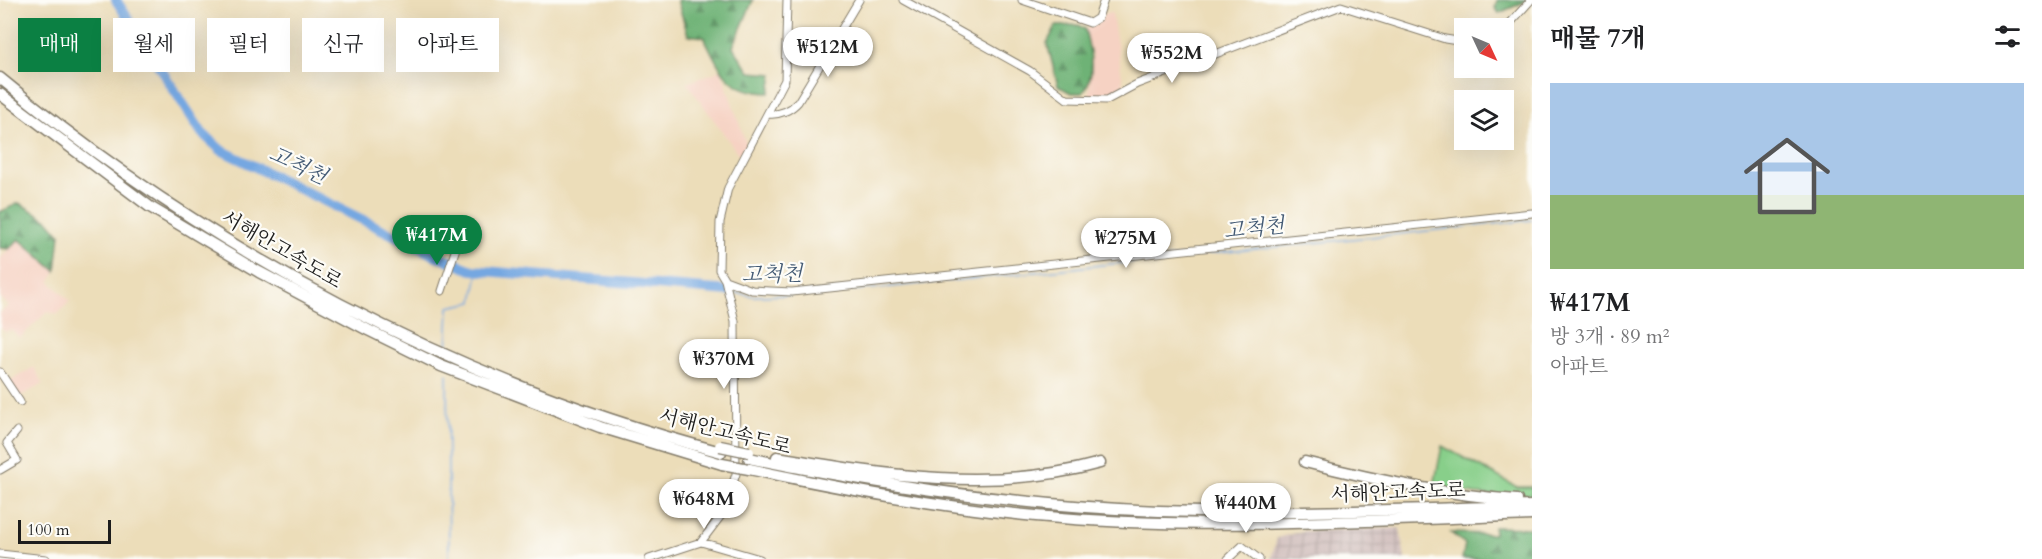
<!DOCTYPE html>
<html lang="ko">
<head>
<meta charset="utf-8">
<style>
	body { margin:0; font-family:Cardo,"Noto Serif KR",serif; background:#f6f6f6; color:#202124; height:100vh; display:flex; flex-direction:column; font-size:22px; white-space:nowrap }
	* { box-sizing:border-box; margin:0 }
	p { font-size:20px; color:#757577 }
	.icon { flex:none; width:33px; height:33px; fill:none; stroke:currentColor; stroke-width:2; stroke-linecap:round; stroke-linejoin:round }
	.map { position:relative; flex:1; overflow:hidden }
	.details { display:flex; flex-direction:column; background:#fff; width:510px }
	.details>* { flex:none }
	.hud { position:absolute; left:18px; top:18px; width:570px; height:54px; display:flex; gap:12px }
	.needle { width:39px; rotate:134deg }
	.controls { position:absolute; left:1454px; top:18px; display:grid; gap:12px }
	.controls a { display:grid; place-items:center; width:60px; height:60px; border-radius:0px; background:#fff; box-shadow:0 6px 24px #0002; font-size:30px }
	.scale { position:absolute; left:18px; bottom:15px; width:93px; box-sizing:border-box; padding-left:6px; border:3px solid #1c1c1c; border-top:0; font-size:16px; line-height:21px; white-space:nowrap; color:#1c1c1c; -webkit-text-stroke:4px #fdfcf7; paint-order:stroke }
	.price { position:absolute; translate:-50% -51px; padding:0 14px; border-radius:21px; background:#fff; color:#222; font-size:20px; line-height:39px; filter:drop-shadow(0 2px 3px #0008) }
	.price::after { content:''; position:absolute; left:50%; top:36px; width:18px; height:14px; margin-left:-9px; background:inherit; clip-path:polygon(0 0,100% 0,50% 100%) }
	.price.selected { background:#0b8043; color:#fff }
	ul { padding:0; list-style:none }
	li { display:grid; align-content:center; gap:12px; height:318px; padding:0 18px }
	li span { display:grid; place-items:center; height:186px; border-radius:0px; color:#555 }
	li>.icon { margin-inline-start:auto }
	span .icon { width:108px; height:108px; fill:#fffc; stroke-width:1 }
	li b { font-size:26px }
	h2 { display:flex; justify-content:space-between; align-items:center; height:72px; padding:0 18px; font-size:26px }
	.pill { padding:0 21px; border-radius:0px; background:#fff; box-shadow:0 6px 24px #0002; font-size:21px; line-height:54px }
	.pill.selected { background:#0b8043; color:#fff }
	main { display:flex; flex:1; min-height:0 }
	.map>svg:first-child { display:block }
</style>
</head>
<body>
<main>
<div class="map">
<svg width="1532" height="559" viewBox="0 0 1532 559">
	<defs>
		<pattern id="industrial-grid" width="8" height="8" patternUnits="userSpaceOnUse" patternTransform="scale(1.5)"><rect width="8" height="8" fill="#d1bfbd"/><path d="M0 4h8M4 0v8" fill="none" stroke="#b3a4a2"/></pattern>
		<pattern id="forest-firs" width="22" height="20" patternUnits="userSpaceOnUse" patternTransform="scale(1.5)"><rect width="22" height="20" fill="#6eb276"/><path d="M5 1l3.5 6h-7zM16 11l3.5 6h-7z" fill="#5a9060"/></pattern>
	</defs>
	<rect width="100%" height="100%" fill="#fdfcf7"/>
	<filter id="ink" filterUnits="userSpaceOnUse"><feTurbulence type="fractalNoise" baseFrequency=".0167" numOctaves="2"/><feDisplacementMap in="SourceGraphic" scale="12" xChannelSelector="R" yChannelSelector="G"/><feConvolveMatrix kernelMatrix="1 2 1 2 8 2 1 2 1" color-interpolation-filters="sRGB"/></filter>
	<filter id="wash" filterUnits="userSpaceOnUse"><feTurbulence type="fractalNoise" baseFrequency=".008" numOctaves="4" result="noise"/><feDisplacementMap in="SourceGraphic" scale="24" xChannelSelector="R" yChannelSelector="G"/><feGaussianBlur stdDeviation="1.35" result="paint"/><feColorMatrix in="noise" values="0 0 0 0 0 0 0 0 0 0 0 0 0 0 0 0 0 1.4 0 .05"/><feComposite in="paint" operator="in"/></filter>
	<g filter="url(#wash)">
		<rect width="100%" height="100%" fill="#ecddb9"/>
		<!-- built -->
		<path fill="#f6d2c3" d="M1112 13 1124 89 1109 97 1089 98 1092 56 1085 29 1096 24 1103 14Z
			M721 70 747 146 739 155 687 83Z
			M18 239 56 271 50 282 70 301 58 314 47 312 20 338 11 330 5 332 0 327V313L9 306 0 297V259Z
			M34 367 43 384 19 397 9 382Z"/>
		<!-- industrial -->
		<path fill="url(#industrial-grid)" d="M1400 528 1405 559H1271L1277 538 1302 531Z"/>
		<!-- green -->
		<path fill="#88cf8a" stroke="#527653" stroke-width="1.5" d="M1442 446 1517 487H1532V498L1475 494 1434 486Z"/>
		<!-- forest -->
		<path fill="url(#forest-firs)" stroke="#456749" stroke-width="1.5" d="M677 0H753L733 47 750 72 773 74 770 93C728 92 721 71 704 37L688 35Z
			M1497 0H1529L1499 13 1495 8Z
			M1078 25 1085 29C1090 50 1097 74 1083 93H1071L1058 86 1047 43 1056 26Z
			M19 203 48 220 60 234 56 271 19 239 9 249 0 248V212Z
			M1494 527 1532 528V559H1462L1465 544 1451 533 1494 534Z"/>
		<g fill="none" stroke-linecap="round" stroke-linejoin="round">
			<!-- stream -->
			<path stroke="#75a7e1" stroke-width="1.5" d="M730 292 754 296 791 295
				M802 294 881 288 1532 220
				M447 351 449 307 473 302 478 271
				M447 374 449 559"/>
			<!-- river -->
			<path stroke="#75a7e1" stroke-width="10" d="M116 0 202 133 221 150 432 254 472 270 729 291"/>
		</g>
	</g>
	<g filter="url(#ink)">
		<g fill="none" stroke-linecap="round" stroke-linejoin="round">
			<defs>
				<path id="minor" d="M903 0 1030 71 1067 99 1107 100 1137 84 1341 6 1445 39 1464 42
					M1022 0 1090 23 1098 18 1104 0
					M1503 31 1531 0
					M769 114C780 115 791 110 798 102L859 0
					M725 280 752 290 792 292 1532 213
					M442 291 458 242
					M0 372 20 402
					M0 470 17 460 7 443 17 431
					M701 542 723 513 736 474 735 321 725 280 719 270 720 222 728 188 785 80 787 0
					M0 554 46 559
					M649 559 701 542 760 559
					M1228 559 1242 546 1259 559"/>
				<path id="highway" d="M0 78C209 251 458 383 721 452
					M0 94 150 207 259 272 368 330 441 366 600 427 722 464
					M777 457C883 475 994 493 1100 463
					M749 458C884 486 1020 506 1159 511 1283 515 1408 509 1532 506
					M1305 462C1375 480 1445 495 1517 500
					M749 469C844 489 939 507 1036 516 1201 531 1367 521 1532 515"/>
			</defs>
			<!-- minor casing -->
			<use href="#minor" stroke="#847c6a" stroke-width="9"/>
			<!-- highway casing -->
			<use href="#highway" stroke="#847c6a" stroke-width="13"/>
			<!-- minor -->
			<use href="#minor" stroke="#fff" stroke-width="7"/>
			<!-- highway -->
			<use href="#highway" stroke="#fff" stroke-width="10"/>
			<defs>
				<path id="highway-bridge" d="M720 446 749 452
					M722 464 749 469"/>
			</defs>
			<!-- highway-bridge casing -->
			<use href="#highway-bridge" stroke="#847c6a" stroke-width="13" stroke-linecap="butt"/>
			<!-- highway-bridge -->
			<use href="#highway-bridge" stroke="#fff" stroke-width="10"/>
		</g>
	</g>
	<g text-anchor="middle" stroke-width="4.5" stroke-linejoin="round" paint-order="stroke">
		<!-- street labels -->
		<g font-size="20" fill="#1c1c1c" stroke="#fdfcf7">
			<text transform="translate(282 249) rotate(30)" y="7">서해안고속도로</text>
			<text transform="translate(725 431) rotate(14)" y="7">서해안고속도로</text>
			<text transform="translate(1398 492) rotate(-2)" y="7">서해안고속도로</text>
		</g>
		<!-- water labels -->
		<g font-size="21" font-style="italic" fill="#445b75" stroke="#fdfcf7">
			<text transform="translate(298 165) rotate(25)" y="7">고척천</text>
			<text transform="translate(1254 228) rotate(-6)" y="7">고척천</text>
			<text transform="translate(772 274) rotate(-1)" y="7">고척천</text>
		</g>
	</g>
</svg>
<div class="controls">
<a><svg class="needle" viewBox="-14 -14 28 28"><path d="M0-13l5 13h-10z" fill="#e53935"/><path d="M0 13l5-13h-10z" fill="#757577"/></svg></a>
<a><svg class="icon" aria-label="layers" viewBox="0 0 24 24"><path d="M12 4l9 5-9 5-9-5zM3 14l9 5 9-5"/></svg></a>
</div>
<div class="scale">100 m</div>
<b class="price" style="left:828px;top:78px">₩512M</b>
<b class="price" style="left:1172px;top:84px">₩552M</b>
<b class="price selected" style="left:437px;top:266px">₩417M</b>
<b class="price" style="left:1126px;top:269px">₩275M</b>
<b class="price" style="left:724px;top:390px">₩370M</b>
<b class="price" style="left:704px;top:530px">₩648M</b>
<b class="price" style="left:1246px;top:534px">₩440M</b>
<div class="hud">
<a class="pill selected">매매</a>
<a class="pill">월세</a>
<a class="pill">필터</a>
<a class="pill">신규</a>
<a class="pill">아파트</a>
</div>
</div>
<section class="details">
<h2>매물 7개<svg class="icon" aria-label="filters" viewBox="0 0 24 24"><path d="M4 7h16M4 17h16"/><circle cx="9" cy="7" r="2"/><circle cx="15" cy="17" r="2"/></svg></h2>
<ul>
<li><span style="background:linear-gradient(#a9c7e8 60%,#8fb573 0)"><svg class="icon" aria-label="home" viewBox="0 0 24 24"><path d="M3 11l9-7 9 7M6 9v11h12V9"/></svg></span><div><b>₩417M</b><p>방 3개 · 89 m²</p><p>아파트</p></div></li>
</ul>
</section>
</main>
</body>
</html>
